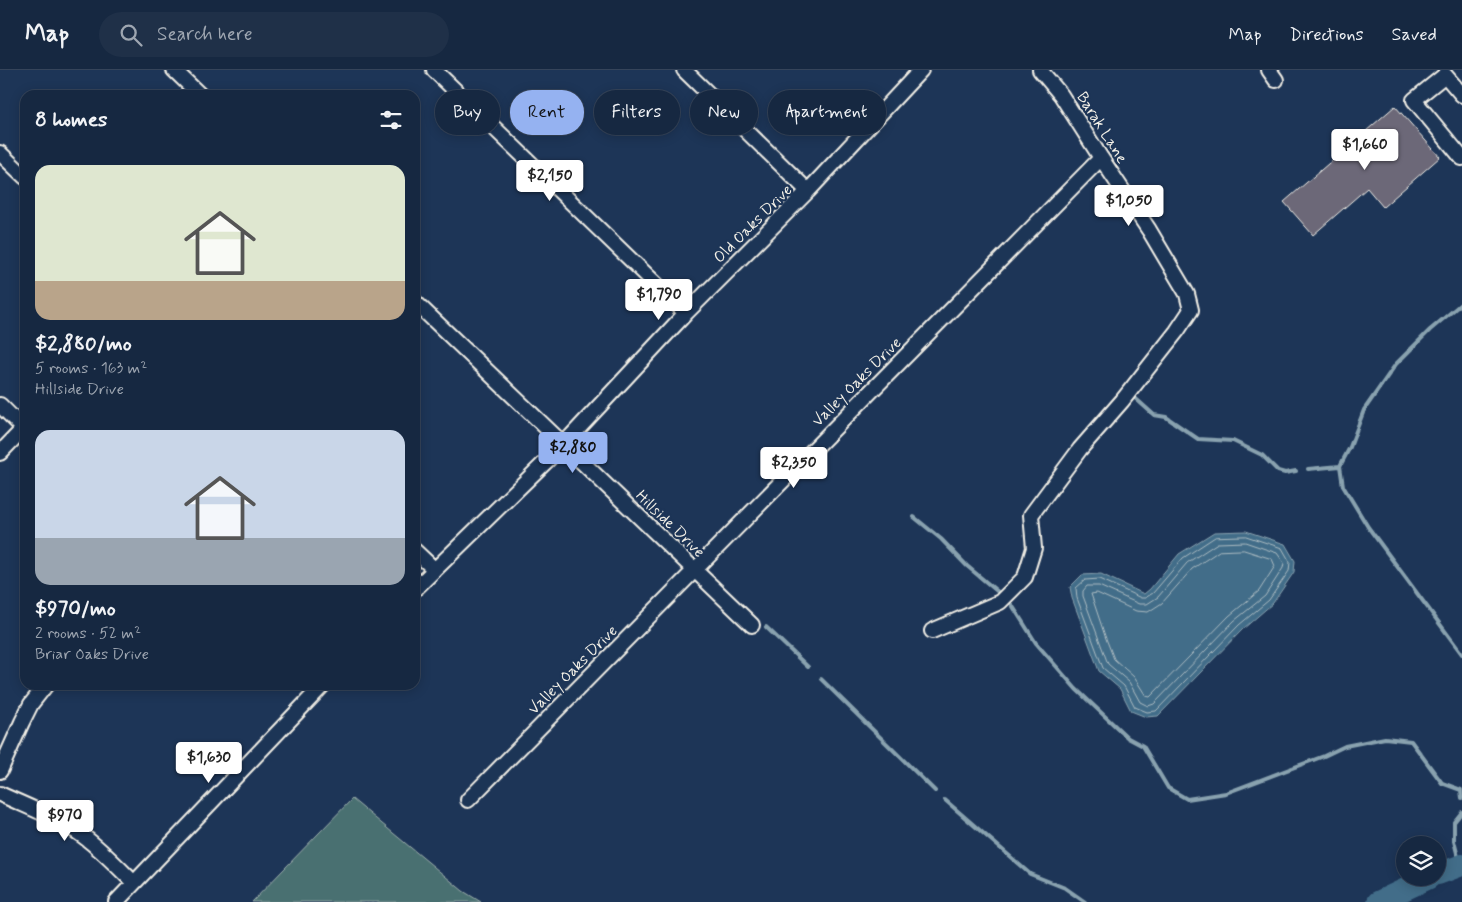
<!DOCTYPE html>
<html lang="en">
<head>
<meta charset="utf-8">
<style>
	body { margin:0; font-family:Mynerve,sans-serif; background:#1f3048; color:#f1f3f6; height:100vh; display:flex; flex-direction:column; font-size:19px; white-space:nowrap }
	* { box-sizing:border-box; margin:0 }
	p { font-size:16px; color:#9ea6b1 }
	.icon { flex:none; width:28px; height:28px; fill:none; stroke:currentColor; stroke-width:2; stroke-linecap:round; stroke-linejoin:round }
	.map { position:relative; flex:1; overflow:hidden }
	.panel { position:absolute; left:20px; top:20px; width:400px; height:600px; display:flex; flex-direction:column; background:#162841; border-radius:15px; box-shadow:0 2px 12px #0003,0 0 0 1px #35445a }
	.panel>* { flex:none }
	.banner { position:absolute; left:435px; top:20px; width:475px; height:45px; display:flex; gap:10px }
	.fabs { position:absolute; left:1396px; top:766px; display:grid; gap:10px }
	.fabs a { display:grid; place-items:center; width:50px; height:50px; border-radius:50%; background:#162841; box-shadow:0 2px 12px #0003,0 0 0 1px #35445a; font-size:25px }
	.price { position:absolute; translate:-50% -42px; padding:0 11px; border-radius:5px; background:#fff; color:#222; font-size:16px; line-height:32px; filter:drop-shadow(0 1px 2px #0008) }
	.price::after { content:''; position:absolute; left:50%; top:30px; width:15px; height:11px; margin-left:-8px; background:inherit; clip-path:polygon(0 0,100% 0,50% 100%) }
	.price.selected { background:#95b2f1; color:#111 }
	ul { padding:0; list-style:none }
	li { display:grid; align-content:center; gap:10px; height:265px; padding:0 15px }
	li span { display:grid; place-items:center; height:155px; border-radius:15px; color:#555 }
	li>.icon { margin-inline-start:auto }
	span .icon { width:90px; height:90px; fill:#fffc; stroke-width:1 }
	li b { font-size:21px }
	h2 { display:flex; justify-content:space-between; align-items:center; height:60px; padding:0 15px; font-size:21px }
	.pill { padding:0 18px; border-radius:22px; background:#162841; box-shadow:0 2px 12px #0003,0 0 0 1px #35445a; font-size:18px; line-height:45px }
	.pill.selected { background:#95b2f1; color:#111 }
	header { display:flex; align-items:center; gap:30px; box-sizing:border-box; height:70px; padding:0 25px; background:#162841; border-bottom:1px solid #35445a }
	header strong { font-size:24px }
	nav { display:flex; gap:28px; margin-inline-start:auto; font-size:18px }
	.search { width:350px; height:45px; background:#1f3048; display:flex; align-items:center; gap:12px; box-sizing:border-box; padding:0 18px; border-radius:28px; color:#9ea6b1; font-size:19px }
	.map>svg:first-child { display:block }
</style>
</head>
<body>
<header>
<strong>Map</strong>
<div class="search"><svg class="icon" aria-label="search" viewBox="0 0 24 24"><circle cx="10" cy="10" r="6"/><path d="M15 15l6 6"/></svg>Search here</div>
<nav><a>Map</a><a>Directions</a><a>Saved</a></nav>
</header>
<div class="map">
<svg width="1462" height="832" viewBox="0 0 1462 832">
	<rect width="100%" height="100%" fill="#1d3557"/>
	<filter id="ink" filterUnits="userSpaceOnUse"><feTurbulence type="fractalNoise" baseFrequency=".02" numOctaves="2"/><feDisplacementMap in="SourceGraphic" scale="10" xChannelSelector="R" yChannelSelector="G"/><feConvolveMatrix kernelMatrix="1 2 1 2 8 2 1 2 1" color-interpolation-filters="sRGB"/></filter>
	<g filter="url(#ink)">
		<!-- green -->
		<path fill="#496f71" stroke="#9eb0ac" d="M352 729 463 821 481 832H252Z"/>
		<!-- water -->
		<path fill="#426d89" stroke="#89a2af" d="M1246 461 1285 474 1295 491 1294 502 1273 533 1243 559 1158 646 1146 647 1131 641 1120 619 1099 601 1072 528 1070 517 1082 505 1101 504 1144 524 1150 519 1179 484 1214 462Z"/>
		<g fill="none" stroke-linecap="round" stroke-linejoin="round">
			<!-- shore -->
			<path stroke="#adbcc2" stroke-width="1" d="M1246 466 1282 478 1290 492 1289 501 1269 530 1239 555 1156 641 1147 642 1135 637 1124 616 1103 598 1077 528 1076 518 1085 510 1100 509 1141 528H1145L1153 523 1183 488 1215 467Z
				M1218 473 1245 472 1277 483 1284 493 1283 498 1265 526 1234 551 1154 634 1148 636 1140 632 1129 612 1108 594 1083 526V521L1087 516H1099L1139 534H1147L1158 527 1187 493Z
				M1244 480 1272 489 1275 496 1259 521 1229 546 1150 627 1146 626 1134 607 1114 589 1105 566 1091 524 1097 523 1136 541 1148 542 1162 533 1192 499 1219 481Z"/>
			<!-- stream -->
			<path stroke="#89a2af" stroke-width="4" d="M1462 233 1430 260 1396 294 1364 340 1350 377 1340 396 1343 416 1368 457 1462 584
				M1135 328 1154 345 1166 347 1198 369 1233 371 1262 385 1278 401 1285 403 1296 401
				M1308 399 1340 396
				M914 447 941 469 967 496 998 522
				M1012 535 1036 573 1076 619 1128 668 1143 676 1168 718 1187 729 1226 723 1324 686 1345 676 1385 668 1411 671 1442 713 1461 720 1462 728
				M766 557 808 597
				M821 609 935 721
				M945 730 1030 804 1065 818 1085 832
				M1460 795 1454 771V752L1462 742"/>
			<!-- river -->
			<path stroke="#426d89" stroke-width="22" d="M1438 804 1462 795
				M1378 832 1429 808"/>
		</g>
		<!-- building -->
		<path fill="#6c6778" stroke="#f4f1e8" d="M1395 36 1440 87 1383 137 1367 118 1313 165 1284 132Z"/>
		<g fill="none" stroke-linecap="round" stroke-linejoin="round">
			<defs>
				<path id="minor" d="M174 0 200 25
					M434 0 686 243
					M684 0 808 121
					M1269 0 1276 10
					M1462 25 1445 5 1414 30 1462 88
					M0 83 25 107
					M415 232 752 555
					M0 335 24 359
					M0 383 25 357
					M415 481 434 499
					M415 519 563 375 686 243 808 121 921 0
					M932 561 1000 532 1025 507 1034 478 1031 445 1080 379 1122 331 1177 261 1191 240 1187 224 1149 160 1101 88 1061 25 1040 0
					M0 701 22 652 31 634 46 615
					M0 724C28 737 58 748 83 766 102 780 118 797 134 813
					M468 730 1101 88
					M116 832 323 615"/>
			</defs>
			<!-- minor casing -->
			<use href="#minor" stroke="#f4f1e8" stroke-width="18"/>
			<!-- minor -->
			<use href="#minor" stroke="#1d3557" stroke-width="14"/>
		</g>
	</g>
	<g text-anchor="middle" stroke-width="4.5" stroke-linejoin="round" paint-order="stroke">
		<!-- street labels -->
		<g font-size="16" fill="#f4f1e8" stroke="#1d3557">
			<text transform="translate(1103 57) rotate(58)" y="6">Barak Lane</text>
			<text transform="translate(752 153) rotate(-45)" y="6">Old Oaks Drive</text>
			<text transform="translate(856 311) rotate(-45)" y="6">Valley Oaks Drive</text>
			<text transform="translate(671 453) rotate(44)" y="6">Hillside Drive</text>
			<text transform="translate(572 599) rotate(-45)" y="6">Valley Oaks Drive</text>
		</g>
	</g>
</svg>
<div class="fabs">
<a><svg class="icon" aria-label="layers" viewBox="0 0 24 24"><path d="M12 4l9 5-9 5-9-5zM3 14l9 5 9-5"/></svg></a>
</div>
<b class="price" style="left:1365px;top:101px">$1,660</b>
<b class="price" style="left:550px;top:132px">$2,150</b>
<b class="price" style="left:1129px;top:157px">$1,050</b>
<b class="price" style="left:659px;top:251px">$1,790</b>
<b class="price selected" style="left:573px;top:404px">$2,880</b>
<b class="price" style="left:794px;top:419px">$2,350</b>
<b class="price" style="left:209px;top:714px">$1,630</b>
<b class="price" style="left:65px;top:772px">$970</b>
<div class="banner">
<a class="pill">Buy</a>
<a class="pill selected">Rent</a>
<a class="pill">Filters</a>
<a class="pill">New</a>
<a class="pill">Apartment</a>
</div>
<section class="panel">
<h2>8 homes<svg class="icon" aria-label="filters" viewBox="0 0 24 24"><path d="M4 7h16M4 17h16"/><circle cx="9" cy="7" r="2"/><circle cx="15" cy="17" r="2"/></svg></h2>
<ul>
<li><span style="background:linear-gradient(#dfe7d0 75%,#b9a48a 0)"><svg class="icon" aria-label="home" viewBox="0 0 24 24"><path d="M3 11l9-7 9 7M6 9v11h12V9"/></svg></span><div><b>$2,880/mo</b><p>5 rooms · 163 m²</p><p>Hillside Drive</p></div></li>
<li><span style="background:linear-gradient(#c9d6e8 70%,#9aa5b1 0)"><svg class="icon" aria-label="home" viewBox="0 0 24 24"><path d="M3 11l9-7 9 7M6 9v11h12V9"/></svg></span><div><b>$970/mo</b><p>2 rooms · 52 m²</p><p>Briar Oaks Drive</p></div></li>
</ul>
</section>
</div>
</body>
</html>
